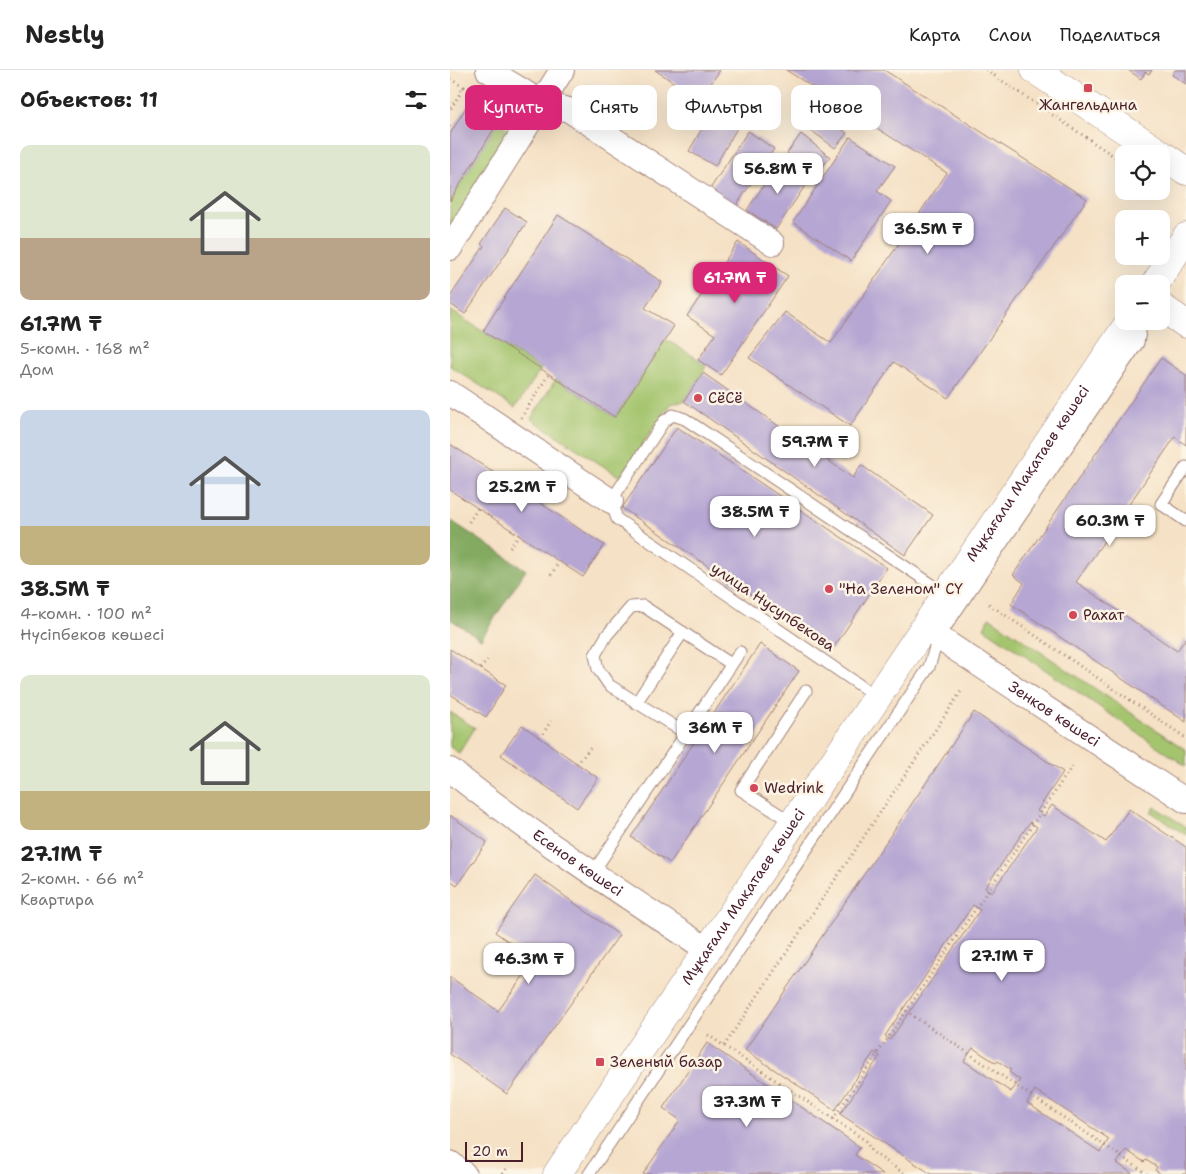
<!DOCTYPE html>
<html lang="ru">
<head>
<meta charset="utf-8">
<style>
	body { margin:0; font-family:"Shantell Sans",sans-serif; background:#f2f2f2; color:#222; height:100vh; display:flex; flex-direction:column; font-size:19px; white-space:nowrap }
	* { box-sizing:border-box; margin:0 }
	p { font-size:16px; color:#767676 }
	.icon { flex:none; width:28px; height:28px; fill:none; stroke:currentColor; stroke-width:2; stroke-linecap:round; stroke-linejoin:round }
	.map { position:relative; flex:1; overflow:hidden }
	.details { display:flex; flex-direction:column; background:#fff; width:450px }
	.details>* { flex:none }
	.hud { position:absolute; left:15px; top:15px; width:475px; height:45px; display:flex; gap:10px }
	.controls { position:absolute; left:665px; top:75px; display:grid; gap:10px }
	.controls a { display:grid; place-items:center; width:55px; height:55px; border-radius:10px; background:#fff; box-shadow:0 5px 20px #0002; font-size:25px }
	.scale { position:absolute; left:15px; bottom:12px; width:58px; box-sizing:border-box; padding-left:5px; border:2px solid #4a1f2b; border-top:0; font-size:14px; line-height:18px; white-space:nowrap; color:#4a1f2b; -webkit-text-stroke:4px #fcf5e5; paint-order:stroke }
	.price { position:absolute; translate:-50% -42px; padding:0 11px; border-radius:10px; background:#fff; color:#222; font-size:16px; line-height:32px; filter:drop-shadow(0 1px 2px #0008) }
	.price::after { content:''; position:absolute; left:50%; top:30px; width:15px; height:11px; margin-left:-8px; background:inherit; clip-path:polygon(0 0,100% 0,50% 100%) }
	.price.selected { background:#db2777; color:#fff }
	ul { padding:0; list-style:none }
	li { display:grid; align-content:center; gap:10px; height:265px; padding:0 20px }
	li span { display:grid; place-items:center; height:155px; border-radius:10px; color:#555 }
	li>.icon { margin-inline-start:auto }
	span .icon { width:90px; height:90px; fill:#fffc; stroke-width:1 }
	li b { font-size:21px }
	h2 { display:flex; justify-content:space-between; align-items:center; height:60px; padding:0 20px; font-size:21px }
	.pill { padding:0 18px; border-radius:10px; background:#fff; box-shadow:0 5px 20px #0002; font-size:18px; line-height:45px }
	.pill.selected { background:#db2777; color:#fff }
	header { display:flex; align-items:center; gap:30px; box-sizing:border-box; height:70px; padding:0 25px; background:#fff; border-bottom:1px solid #e0e0e0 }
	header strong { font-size:24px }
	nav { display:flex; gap:28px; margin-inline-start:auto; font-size:18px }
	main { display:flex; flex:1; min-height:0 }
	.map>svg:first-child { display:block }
</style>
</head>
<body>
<header>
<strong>Nestly</strong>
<nav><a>Карта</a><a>Слои</a><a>Поделиться</a></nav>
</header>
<main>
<section class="details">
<h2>Объектов: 11<svg class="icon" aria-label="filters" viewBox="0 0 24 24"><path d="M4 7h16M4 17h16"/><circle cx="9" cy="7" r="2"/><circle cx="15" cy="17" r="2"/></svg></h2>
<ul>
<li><span style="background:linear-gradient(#dfe7d0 60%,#b9a48a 0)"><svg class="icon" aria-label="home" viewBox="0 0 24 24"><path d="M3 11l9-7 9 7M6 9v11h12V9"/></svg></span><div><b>61.7M ₸</b><p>5-комн. · 168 m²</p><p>Дом</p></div></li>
<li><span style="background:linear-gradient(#c9d6e8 75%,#c2b280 0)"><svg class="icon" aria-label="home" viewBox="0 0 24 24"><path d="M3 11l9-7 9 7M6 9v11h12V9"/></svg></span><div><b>38.5M ₸</b><p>4-комн. · 100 m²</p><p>Нүсіпбеков көшесі</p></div></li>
<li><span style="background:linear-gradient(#dfe7d0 75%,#c2b280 0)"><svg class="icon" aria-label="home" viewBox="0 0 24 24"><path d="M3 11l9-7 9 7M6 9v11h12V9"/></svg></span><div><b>27.1M ₸</b><p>2-комн. · 66 m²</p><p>Квартира</p></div></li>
</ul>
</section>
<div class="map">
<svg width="736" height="1104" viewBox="0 0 736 1104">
	<rect width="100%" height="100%" fill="#fcf5e5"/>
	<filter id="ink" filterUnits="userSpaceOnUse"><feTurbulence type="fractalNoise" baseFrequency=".02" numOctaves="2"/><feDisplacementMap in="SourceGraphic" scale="10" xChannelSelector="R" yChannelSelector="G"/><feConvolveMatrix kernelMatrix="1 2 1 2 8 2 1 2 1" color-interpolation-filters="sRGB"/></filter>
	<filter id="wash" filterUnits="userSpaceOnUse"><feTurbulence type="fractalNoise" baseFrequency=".0096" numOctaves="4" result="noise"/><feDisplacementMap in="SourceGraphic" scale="20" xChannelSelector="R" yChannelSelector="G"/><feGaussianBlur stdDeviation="1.12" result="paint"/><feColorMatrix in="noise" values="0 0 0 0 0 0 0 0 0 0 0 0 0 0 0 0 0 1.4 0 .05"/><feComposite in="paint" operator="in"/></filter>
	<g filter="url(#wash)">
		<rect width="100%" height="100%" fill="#f5e1c5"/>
		<!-- green -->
		<path fill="#a4c56e" stroke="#77724c" d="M48 52 62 62 0 162V131Z
			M0 240 91 299 65 338 0 296Z
			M215 269 256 294 253 303 234 331 220 334 170 407 81 349 106 309 165 347Z
			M539 547 736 680V696L534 558Z
			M0 642 25 658 9 683 0 677Z
			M705 737 736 757V765L701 742Z"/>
		<!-- forest -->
		<path fill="#83aa61" stroke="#666446" d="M0 450 76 500 31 569 0 549Z"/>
		<g id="blocks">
			<!-- building -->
			<path fill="#b5a6d3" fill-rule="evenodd" d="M205 0H270L250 30Z
				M336 0H434L637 129 498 328 444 292 400 356 299 288 335 242 381 273 497 103Z
				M678 0H702L699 4 695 2 691 9Z
				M725 0H736V14L722 5Z
				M275 19 301 34 265 96 239 81Z
				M18 34 48 52 0 131V64Z
				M370 44 397 63 385 78 358 58Z
				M298 61 324 79 286 136 260 119Z
				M351 64 380 87 366 105 337 83Z
				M400 67 445 96 427 121 441 131 401 191 343 152Z
				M330 91 359 110 326 159 297 140Z
				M55 138 77 152 15 244 0 234V227L34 176 31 174Z
				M108 145 212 212 195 238 224 256 165 347 33 261Z
				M288 172 338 206 271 305 248 290 265 265 237 246Z
				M711 288 736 305V375L725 367 626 512 727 581 736 568V652L561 534 574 513 563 505Z
				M253 303 403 408 411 395 483 445 455 485 234 331Z
				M227 357 437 498 382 580 172 438Z
				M0 374 154 475 133 507 0 420Z
				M310 574 349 601 220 793 181 767Z
				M0 579 56 615 36 647 0 624Z
				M524 642 613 702 587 741 594 746 602 735 656 772 679 739 736 777V1104H711L705 1100 707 1097 696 1090 694 1092 676 1080 667 1093 683 1104H481L390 1044 430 986 424 982 385 1040 295 980ZM580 752 587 757 542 822 535 818ZM523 835 530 840 440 970 435 966ZM523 978 546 993 548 991 561 1000 559 1002 570 1010 561 1022 514 991ZM585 1020 659 1069 650 1082 577 1033Z
				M72 655 148 708 127 738 51 685Z
				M0 745 37 772 7 815 0 810Z
				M85 805 169 865 57 1024 0 984V907L48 941 85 890 45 862Z
				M257 973 410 1077 405 1085 433 1104H193L230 1050 213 1038Z"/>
		</g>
	</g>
	<g filter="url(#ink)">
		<use href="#blocks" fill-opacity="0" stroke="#a08078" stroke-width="1"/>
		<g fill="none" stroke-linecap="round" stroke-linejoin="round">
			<defs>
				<path id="lane" d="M736 397 711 434 736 451
					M427 627 167 449 161 431 214 351 223 345 235 349 496 524
					M186 633 233 562
					M235 663 159 615 148 599 145 585 157 565 181 537 193 536 281 594
					M343 753 291 720 356 621
					M142 804 290 582
					M139 1104 479 597 488 568 688 273 692 251"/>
				<g id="street">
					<path d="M38 0 92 33 119 40 322 173"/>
					<path d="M0 178 112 0"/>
					<path d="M0 323 161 431"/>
					<path id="s1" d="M474 558 736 731"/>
					<path id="s2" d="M0 700C82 765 170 822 258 880"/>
					<path d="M0 1093 14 1104"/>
				</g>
				<g id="secondary">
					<path d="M585 0 711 84"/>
					<path d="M711 84 736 101"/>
					<path d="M705 214 736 167"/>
					<path d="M711 237 736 254"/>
					<path id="s3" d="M107 1104 680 251"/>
				</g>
			</defs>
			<!-- lane casing -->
			<use href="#lane" stroke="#a08078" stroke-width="13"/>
			<!-- street casing -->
			<use href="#street" stroke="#a08078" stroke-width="26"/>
			<!-- secondary casing -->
			<use href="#secondary" stroke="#a08078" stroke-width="29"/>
			<!-- path -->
			<path stroke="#a08078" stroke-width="3" stroke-dasharray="1 4" stroke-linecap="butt" d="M536 0 674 93
				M0 9 14 17 0 40
				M14 17 60 47
				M0 56 3 59
				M711 119 715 121
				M71 348 99 304
				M19 452 28 438
				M60 478 69 465
				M101 505 109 492
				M539 534 736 668
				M31 599 38 588
				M90 668 101 651
				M127 694 140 678
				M456 941 697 1104
				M258 965 416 1071 422 1082 455 1104
				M274 976 512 620
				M383 1049 623 695
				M53 1104 58 1096"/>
			<!-- lane -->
			<use href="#lane" stroke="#fff" stroke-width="11"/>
			<!-- street -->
			<use href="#street" stroke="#fff" stroke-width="24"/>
			<!-- secondary -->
			<use href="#secondary" stroke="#fff" stroke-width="28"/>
		</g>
	</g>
	<!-- markers -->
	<g fill="#d1495b" stroke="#fcf5e5" stroke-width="2">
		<rect x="633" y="13" width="10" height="10" rx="2.5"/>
		<circle cx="248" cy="328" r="5"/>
		<circle cx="379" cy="519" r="5"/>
		<circle cx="623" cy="545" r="5"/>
		<circle cx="304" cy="718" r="5"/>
		<rect x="145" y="987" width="10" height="10" rx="2.5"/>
	</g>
	<g text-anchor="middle" stroke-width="5" stroke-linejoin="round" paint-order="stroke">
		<!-- poi labels -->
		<g font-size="15" fill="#4a1f2b" stroke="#fcf5e5" text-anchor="start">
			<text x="638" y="40" text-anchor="middle">Жангельдина</text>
			<text x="258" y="333">СёСё</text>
			<text x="389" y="524">"На Зеленом" СҮ</text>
			<text x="633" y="550">Рахат</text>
			<text x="314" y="723">Wedrink</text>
			<text x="160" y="997">Зеленый базар</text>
		</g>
		<!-- street labels -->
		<g font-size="15" fill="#4a1f2b" stroke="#fcf5e5">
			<text dy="5" stroke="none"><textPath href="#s3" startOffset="844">Мұқағали Мақатаев көшесі</textPath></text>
			<text transform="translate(323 537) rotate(34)" y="5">улица Нусупбекова</text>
			<text dy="5" stroke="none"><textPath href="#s1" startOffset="156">Зенков көшесі</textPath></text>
			<text dy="5" stroke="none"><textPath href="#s2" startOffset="158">Есенов көшесі</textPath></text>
			<text dy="5" stroke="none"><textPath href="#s3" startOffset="334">Мұқағали Мақатаев көшесі</textPath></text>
		</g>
	</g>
</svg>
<div class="controls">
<a><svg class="icon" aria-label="locate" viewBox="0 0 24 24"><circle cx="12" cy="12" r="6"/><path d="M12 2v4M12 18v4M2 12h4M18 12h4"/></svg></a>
<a>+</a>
<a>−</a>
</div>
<div class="scale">20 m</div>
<b class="price" style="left:328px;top:125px">56.8M ₸</b>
<b class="price" style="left:478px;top:185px">36.5M ₸</b>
<b class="price selected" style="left:285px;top:234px">61.7M ₸</b>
<b class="price" style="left:365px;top:398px">59.7M ₸</b>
<b class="price" style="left:72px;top:443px">25.2M ₸</b>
<b class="price" style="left:305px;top:468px">38.5M ₸</b>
<b class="price" style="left:660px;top:477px">60.3M ₸</b>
<b class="price" style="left:265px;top:684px">36M ₸</b>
<b class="price" style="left:552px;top:912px">27.1M ₸</b>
<b class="price" style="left:79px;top:915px">46.3M ₸</b>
<b class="price" style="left:297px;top:1058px">37.3M ₸</b>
<div class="hud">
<a class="pill selected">Купить</a>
<a class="pill">Снять</a>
<a class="pill">Фильтры</a>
<a class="pill">Новое</a>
</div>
</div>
</main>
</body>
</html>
